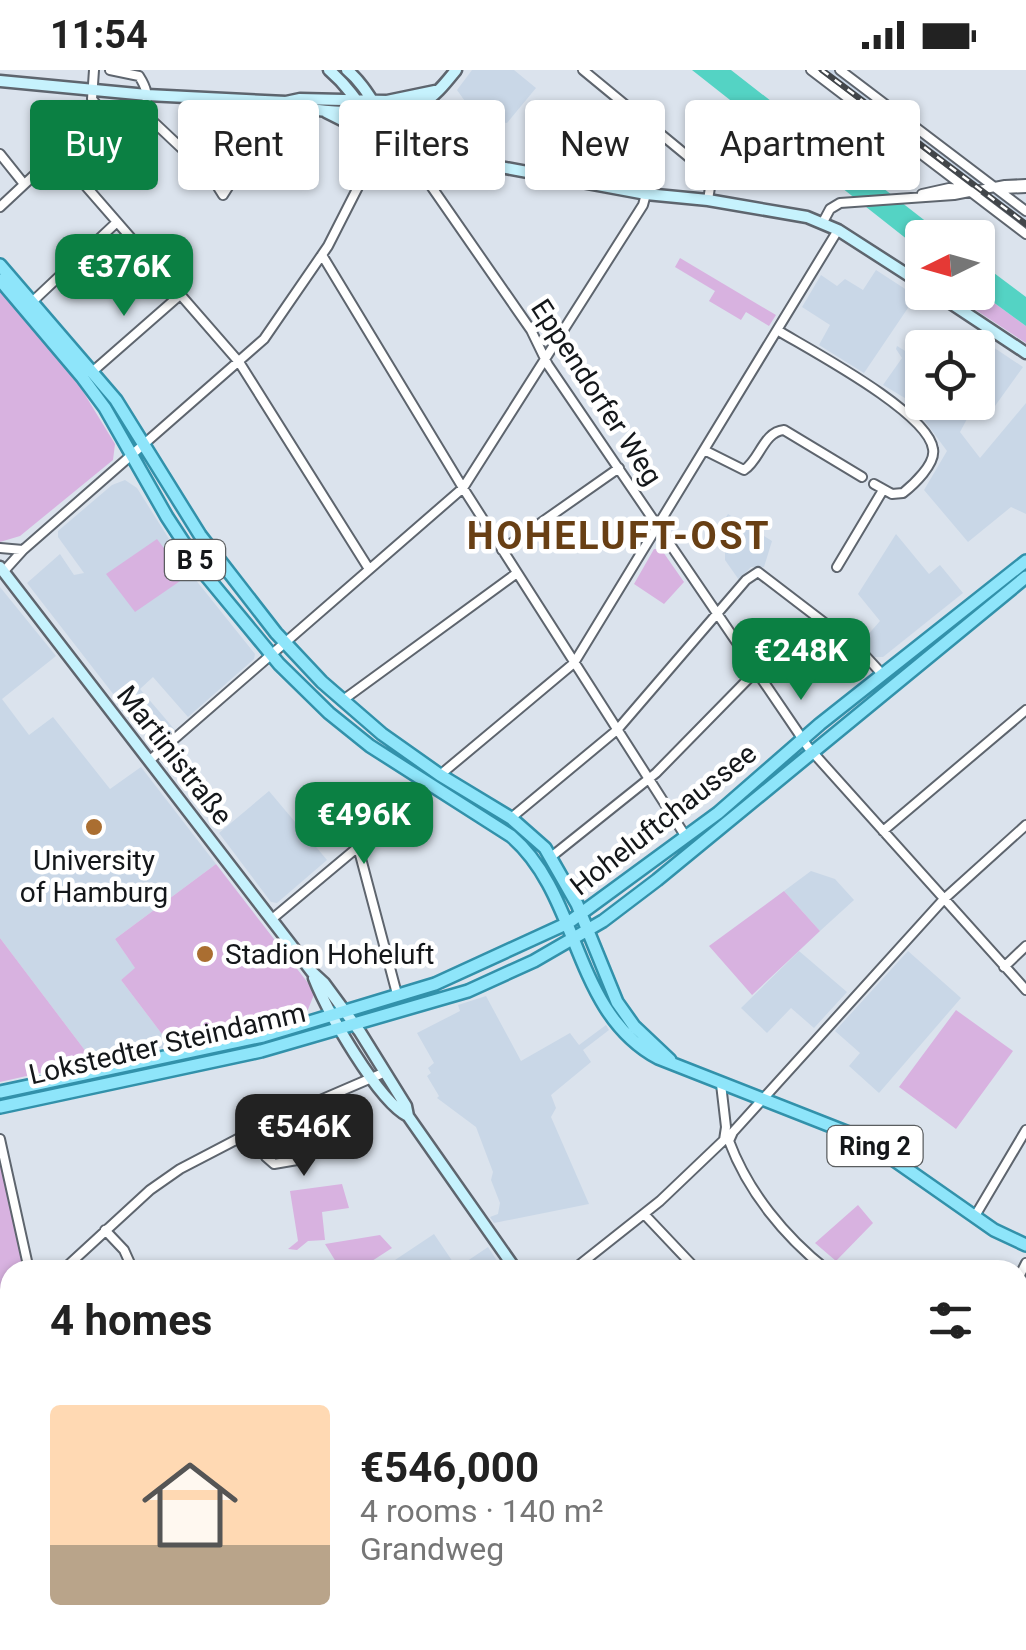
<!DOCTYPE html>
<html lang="en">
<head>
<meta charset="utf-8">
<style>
	body { margin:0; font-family:Roboto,sans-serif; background:#f2f2f2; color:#222; height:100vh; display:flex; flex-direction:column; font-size:38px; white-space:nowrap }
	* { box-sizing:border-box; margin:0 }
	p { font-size:32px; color:#767676 }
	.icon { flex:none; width:55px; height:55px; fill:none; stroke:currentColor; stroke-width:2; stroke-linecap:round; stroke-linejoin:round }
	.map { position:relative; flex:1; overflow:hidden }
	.sheet { position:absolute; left:0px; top:1190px; width:1028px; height:390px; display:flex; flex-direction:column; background:#fff; border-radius:30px 30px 0 0; box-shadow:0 2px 8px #0004 }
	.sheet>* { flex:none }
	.top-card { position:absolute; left:30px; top:30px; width:968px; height:90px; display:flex; gap:20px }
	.needle { width:65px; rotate:265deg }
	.tools { position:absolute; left:905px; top:150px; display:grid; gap:20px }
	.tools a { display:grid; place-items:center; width:90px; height:90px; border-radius:10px; background:#fff; box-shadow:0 2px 8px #0004; font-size:50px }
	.price { position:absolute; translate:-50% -85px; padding:0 22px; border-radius:20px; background:#0b8043; color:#fff; font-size:32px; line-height:65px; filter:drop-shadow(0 2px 5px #0008) }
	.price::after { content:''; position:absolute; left:50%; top:60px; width:30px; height:22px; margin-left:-15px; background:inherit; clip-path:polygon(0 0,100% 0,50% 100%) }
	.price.on { background:#222; color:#fff }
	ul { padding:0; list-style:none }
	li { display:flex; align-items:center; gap:30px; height:250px; padding:0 50px }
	li span { display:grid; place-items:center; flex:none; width:280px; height:200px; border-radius:10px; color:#555 }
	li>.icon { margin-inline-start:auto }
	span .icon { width:120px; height:120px; fill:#fffc; stroke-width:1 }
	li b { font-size:42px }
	h2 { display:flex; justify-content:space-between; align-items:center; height:120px; padding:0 50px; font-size:42px }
	.chip { padding:0 35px; border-radius:10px; background:#fff; box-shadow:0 2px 8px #0004; font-size:35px; line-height:90px }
	.chip.on { background:#0b8043; color:#fff }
	.status { display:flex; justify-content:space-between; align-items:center; height:70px; padding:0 50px; background:#fff; direction:ltr }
	.status svg { height:28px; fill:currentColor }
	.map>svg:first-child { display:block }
</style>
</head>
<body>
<div class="status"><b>11:54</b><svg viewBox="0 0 49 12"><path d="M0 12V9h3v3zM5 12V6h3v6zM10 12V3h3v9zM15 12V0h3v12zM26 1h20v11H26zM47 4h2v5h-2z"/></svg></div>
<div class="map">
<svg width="1026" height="1580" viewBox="0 0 1026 1580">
	<rect width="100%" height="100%" fill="#dbe3ed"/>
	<!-- built -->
	<path fill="#c9d7e7" d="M472 0H514L536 18 507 53 477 48 457 20Z
		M815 0H835L1026 144V160Z
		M876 200 916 226 864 303 819 275 830 255 802 237 821 205 837 216 845 209 863 220Z
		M978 267 1023 297 987 347 974 336 960 362 980 388 1026 333V444L1011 437 968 472 924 420 947 381 910 331 883 315 902 288 896 279 897 276 922 291V332H978V278L971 277Z
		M125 410 137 418 191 504 255 584 254 589 188 647 153 607 140 619 175 660 157 674H152L27 513 60 484 74 505 84 503 58 467V461L112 415Z
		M728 444 772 471 764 497H751L739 510 725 490V468L719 458Z
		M896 464 929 504 940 495 963 523 883 587H874L859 575 880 551 858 524Z
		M0 517 56 586 2 629 29 665 53 647 110 719 141 697 216 794 115 869 136 899 121 910 171 976 93 991 0 868Z
		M269 721 327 790 277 833 271 832 219 763Z
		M811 801 835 809 854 830 820 861 784 821Z
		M799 881 847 922 814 958 791 938 767 963 741 938Z
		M908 881 961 928 879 1023 849 996 860 983 835 961Z
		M486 926 521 991 570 963 579 975 606 955 609 960 583 980 591 992 551 1025 556 1038 551 1047 589 1134 494 1153 490 1147 498 1144 500 1133 491 1110 493 1102 476 1057 437 1028 439 1026 427 1006 431 1003 428 998 434 993 417 963 460 941 458 935Z
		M434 1164 457 1198 488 1177 503 1200H380Z
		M511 1570H751L754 1580H511Z
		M774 1570H977L979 1580H777Z"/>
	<!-- green -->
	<path fill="#d8b2e0" d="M680 188 776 245 769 256 746 242 741 250 709 231 715 221 675 197Z
		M0 219 79 315 115 374 113 390 20 466 0 472Z
		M978 221 1026 256V273L950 223Z
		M157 469 186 507 135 542 106 504Z
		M654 479H661L684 512 664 534 634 514Z
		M216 794 315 922 307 942 261 956 171 976 121 910 135 898 115 869Z
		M784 821 820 861 752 925 709 876Z
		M0 868 93 991 0 1012Z
		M956 940 1013 981 956 1059 899 1017Z
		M0 1085 24 1200H10V1240L0 1249Z
		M342 1114 349 1138 322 1142 325 1170 308 1171 297 1180 288 1179 298 1171 290 1121Z
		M858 1135 873 1153 836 1191 815 1173Z
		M380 1165 392 1178 358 1200H341L325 1174Z
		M98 1570H263L264 1580H129Z
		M265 1570H511V1580H266Z"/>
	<!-- water -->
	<path fill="#54d3c4" d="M692 0H731L946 167 922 168V181Z
		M978 191 1026 227V256L978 221Z"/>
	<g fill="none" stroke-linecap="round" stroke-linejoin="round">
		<!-- street-tunnel -->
		<path stroke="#bdc4cd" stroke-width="8" stroke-dasharray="8 4" stroke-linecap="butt" d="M823 10 830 0"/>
		<defs>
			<path id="street" d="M94 0 92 29 100 39
				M583 0 708 103 711 111 708 130
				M811 0 1026 164
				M840 0 1026 141
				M100 39 144 40C150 27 146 17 139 6L110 0
				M142 41 211 106 223 125 230 114 221 104 211 106
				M57 83 239 292 369 499
				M0 84 24 114
				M413 90 531 260 548 295 808 677 1026 920
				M1001 119 1026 118
				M922 124 949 118 962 119
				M0 137 91 52 100 39
				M823 152 830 139 840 133 954 125 1005 115 1026 114
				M322 185 463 418 686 767
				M915 231 924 222
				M32 232 117 152
				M777 260C810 280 928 342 933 379 936 394 913 415 903 423L892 424 874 414
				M92 302 180 225
				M704 380 744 400C760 390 763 362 784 360L862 407
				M0 478 23 480
				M502 480 619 398
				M837 497 883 420
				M4 501 23 480 264 269 328 176 382 70
				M343 630 517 503
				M150 690 463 418 643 135 646 124
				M440 705 574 593 838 160
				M511 748 617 660 746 510 758 502 860 580 882 604
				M883 761 1026 640
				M358 777 397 924
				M551 787 656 703 757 600
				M272 849 358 777 425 714
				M1004 897 1026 876
				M721 1014 726 1057 724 1070
				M252 1060 266 1087 274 1094 309 1088 314 1075 307 1036
				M0 1069 29 1200
				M729 1071 733 1062 944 829 1026 755
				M729 1071C748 1122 785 1167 827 1200
				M644 1144 697 1200
				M975 1146 1026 1060
				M105 1160 124 1180 133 1200
				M63 1200 150 1120 180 1099 274 1050 383 1003
				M573 1200 660 1131 724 1070
				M1018 1209 1026 1193
				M0 1260 10 1251
				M1018 1318 1026 1323
				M85 1573 108 1580"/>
			<path id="secondary" d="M329 0C384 47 374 106 468 91L646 124 708 130 807 147 838 160 922 214
				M347 0C364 14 373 33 386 51 405 78 434 83 463 90
				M0 11 147 25 286 32 300 29 387 31 435 21
				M287 33C317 44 393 47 422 33 435 27 447 11 456 0
				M326 42 382 70
				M934 222 1026 283
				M0 497 312 902 324 913 360 962 406 1036 408 1046 516 1200
				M314 908C327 941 378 1031 408 1046
				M1026 1486 1023 1494 1026 1516
				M761 1570 764 1580"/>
			<path id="primary" d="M0 195 116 330 200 465 276 563 322 612 382 664 440 705 511 748 545 778 577 834 617 932 634 956 670 990
				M0 210 82 307 105 338 167 447 203 502 279 594 329 643 370 676 511 766C581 826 572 942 658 988L864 1069 994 1160 1026 1175
				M0 1022 263 966 435 914 568 853 718 743 820 654 1026 491
				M0 1037 261 981 468 921 534 891 603 851 657 810 1026 507"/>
		</defs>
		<!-- street casing -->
		<use href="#street" stroke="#5e656e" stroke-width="12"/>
		<!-- secondary casing -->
		<use href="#secondary" stroke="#5e656e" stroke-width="15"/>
		<!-- primary casing -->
		<use href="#primary" stroke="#3291aa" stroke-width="16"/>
		<!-- street -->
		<use href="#street" stroke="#fff" stroke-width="8"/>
		<!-- secondary -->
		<use href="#secondary" stroke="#c6f2fd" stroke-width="10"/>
		<!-- primary -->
		<use href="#primary" stroke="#8ee5fa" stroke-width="11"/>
		<defs>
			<path id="rail" d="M822 0 1026 154"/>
		</defs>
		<!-- rail casing -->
		<use href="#rail" stroke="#42464a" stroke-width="6"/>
		<!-- rail -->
		<use href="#rail" stroke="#fff" stroke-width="2.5" stroke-dasharray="8" stroke-linecap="butt"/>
	</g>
	<!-- markers -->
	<g fill="#aa6e31" stroke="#fff" stroke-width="4">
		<circle cx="94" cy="757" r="10"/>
		<circle cx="205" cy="884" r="10"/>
	</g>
	<g text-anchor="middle" stroke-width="9" stroke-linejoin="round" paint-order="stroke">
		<!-- shield labels -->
		<g fill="#fff" stroke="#5a5d5f" stroke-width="2.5">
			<rect x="165" y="470" width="60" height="40" rx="8"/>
			<rect x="827.5" y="1056" width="95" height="40" rx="8"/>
		</g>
		<g font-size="25" font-weight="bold" fill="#14171a">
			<text x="195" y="499">B 5</text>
			<text x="875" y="1085">Ring 2</text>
		</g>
		<!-- street labels -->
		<g font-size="28" fill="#14171a" stroke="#fff">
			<text transform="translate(597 322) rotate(57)" y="10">Eppendorfer Weg</text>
			<text transform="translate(175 685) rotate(52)" y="10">Martinistraße</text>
			<text transform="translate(663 749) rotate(-38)" y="10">Hoheluftchaussee</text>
			<text transform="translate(167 973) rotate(-13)" y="10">Lokstedter Steindamm</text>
		</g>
		<!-- poi labels -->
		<g font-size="28" fill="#14171a" stroke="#fff">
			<text x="94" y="800">University<tspan x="94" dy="32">of Hamburg</tspan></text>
			<text x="225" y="894" text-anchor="start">Stadion Hoheluft</text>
		</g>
		<!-- district labels -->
		<g font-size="38" font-weight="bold" letter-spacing="2.5" fill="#683f14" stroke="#fff">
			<text x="619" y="479">HOHELUFT-OST</text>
		</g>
	</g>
</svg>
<div class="tools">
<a><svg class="needle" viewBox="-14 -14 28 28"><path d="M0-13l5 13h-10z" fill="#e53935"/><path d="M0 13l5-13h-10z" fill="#767676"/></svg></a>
<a><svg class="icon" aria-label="locate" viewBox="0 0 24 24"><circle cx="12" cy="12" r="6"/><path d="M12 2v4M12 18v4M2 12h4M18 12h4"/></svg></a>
</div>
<b class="price" style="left:124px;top:249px">€376K</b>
<b class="price" style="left:801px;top:633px">€248K</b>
<b class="price" style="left:364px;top:797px">€496K</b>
<b class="price on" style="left:304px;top:1109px">€546K</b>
<div class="top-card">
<a class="chip on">Buy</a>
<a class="chip">Rent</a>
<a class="chip">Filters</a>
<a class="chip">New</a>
<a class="chip">Apartment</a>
</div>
<section class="sheet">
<h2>4 homes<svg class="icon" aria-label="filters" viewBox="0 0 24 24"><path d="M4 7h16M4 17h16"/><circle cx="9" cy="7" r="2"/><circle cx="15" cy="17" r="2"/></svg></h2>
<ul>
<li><span style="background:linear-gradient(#ffd9b3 70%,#b9a48a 0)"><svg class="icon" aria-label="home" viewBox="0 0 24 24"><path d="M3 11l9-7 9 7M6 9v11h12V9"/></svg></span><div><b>€546,000</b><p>4 rooms · 140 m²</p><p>Grandweg</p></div></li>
</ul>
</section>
</div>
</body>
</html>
